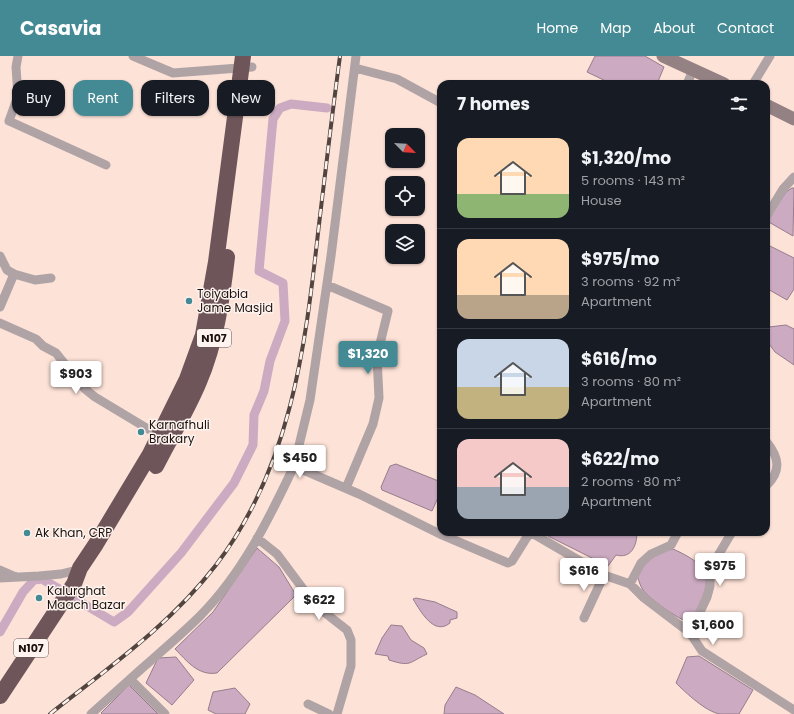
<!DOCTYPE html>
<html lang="en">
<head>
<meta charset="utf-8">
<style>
	body { margin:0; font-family:Poppins,sans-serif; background:#242831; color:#f1f3f6; height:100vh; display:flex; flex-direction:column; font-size:15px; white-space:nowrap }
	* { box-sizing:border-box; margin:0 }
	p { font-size:13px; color:#9ea1a6 }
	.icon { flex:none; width:22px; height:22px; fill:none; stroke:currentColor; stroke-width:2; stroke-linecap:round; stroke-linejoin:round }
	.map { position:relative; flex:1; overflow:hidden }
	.side { position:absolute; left:437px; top:24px; width:333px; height:456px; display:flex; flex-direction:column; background:#171b24; border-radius:12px; box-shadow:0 1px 3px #0004 }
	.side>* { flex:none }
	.guide { position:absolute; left:12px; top:24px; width:365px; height:36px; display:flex; gap:8px }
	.needle { width:26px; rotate:114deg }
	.fabs { position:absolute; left:385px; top:72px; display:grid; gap:8px }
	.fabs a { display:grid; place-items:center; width:40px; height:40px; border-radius:8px; background:#171b24; box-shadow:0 1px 3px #0004; font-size:20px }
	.price { position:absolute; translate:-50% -34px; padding:0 9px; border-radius:4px; background:#fff; color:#222; font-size:13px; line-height:26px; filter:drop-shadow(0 1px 2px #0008) }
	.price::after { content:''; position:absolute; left:50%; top:24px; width:12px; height:9px; margin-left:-6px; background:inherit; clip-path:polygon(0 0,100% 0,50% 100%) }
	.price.current { background:#448a95; color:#fff }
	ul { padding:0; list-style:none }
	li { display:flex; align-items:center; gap:12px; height:100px; padding:0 20px }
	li+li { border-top:1px solid #363941 }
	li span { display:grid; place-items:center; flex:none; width:112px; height:80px; border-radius:12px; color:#555 }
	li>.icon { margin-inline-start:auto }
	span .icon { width:48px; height:48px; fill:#fffc; stroke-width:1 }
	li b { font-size:17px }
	h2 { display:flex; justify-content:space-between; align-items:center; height:48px; padding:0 20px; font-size:17px }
	.tag { padding:0 14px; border-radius:12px; background:#171b24; box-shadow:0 1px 3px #0004; font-size:14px; line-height:36px }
	.tag.current { background:#448a95; color:#fff }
	header { display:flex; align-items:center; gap:24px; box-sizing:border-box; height:56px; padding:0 20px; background:#448a95; color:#fff }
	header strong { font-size:19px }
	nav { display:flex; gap:22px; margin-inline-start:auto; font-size:14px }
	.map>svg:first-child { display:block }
</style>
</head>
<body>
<header>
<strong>Casavia</strong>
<nav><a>Home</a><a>Map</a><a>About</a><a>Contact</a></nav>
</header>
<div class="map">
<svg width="794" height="658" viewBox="0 0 794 658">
	<rect width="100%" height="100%" fill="#fde2d7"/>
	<!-- water -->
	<path fill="#cbaac2" stroke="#967d8c" d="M595 0H645L664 11 657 28H612L587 16Z
		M792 132H794L793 180 767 165 786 136Z
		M766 188 794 202V233L787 244 766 232Z
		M786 269 794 273V309L775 296 767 285 769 271Z
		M396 408 441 426V435L432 455 382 434 381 431 390 410Z
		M545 476H637C637 490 631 503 616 499L608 510 548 480Z
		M257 492 279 511 296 539 217 617C198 620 187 605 175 593L213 556Z
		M673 493C720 514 708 527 693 567 684 568 648 542 643 534 640 530 639 524 637 520 645 505 656 496 673 493Z
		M416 542 435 546 457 556V562L450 564V567C434 580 421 556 413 543Z
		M391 569 402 570 411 584 424 592 427 598C408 607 411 611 389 604L388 600 375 598 382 582Z
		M699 600 753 634 739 658C732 658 726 658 720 658 706 656 685 636 676 627L687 601Z
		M176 601 194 624 172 649 146 627 158 602Z
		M129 629 158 658H102L101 657Z
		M456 631 475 639 504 658H444L445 649Z
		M235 632 250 648 245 658H216L208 654 213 636Z"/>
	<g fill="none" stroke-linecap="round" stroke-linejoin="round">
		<!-- canal -->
		<path stroke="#cbaac2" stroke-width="9" d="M77 544 114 566 128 556 181 497 234 427 253 389 254 359 264 335 270 305 285 265 283 227 259 215 273 63 280 52 291 48 327 52
			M0 576 23 536 34 524 42 523 59 533"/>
		<!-- street -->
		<path stroke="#b0a3a5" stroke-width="9" d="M18 0 16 11 18 40 9 65 106 109
			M133 0 173 17 252 11
			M355 12 397 23 441 47
			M687 28 693 14
			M753 28 770 0
			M766 161 783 133 794 121
			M0 200 7 214 14 218 0 251
			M14 218 35 224 51 222
			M327 229 388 255 377 300 379 342 373 368 346 432
			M0 267 36 283 43 290 56 297 85 333 95 341 163 382
			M766 385C779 401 782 415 766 430
			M294 410 310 344 331 200 356 0
			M257 482 277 498 315 549 347 574 351 584V610L337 658
			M0 514 16 521
			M0 522 39 520 61 518 81 513
			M630 528 641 507 651 498 671 489 678 476
			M584 562 604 519
			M690 577 707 541 710 530V513L732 476
			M308 648 329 658
			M91 658 130 623
			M165 658 130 623C153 602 178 582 200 560 242 518 269 463 294 410L359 438 440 478 508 507 512 505 527 481 532 477 604 519 630 528 644 542 690 577 702 595 794 654"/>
		<!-- secondary -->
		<path stroke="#948184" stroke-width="13" d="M663 0 724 28
			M766 49 794 63"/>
		<!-- highway -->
		<path stroke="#6e5559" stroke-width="16" d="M156 410C170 382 187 355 199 326 216 286 222 244 227 201
			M0 640 74 528 80 512 96 488 150 398 187 323 203 279 216 206 243 0"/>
		<defs>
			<path id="rail" d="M50 658C108 612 170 569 216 509 290 412 305 294 318 177 325 118 332 59 340 0"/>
		</defs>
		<!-- rail casing -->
		<use href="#rail" stroke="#52453f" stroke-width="4"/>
		<!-- rail -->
		<use href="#rail" stroke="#fef3ee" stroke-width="2.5" stroke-dasharray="8" stroke-linecap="butt"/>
	</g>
	<!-- markers -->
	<g fill="#448a95" stroke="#fef3ee" stroke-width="1.5">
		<circle cx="189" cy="245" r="4"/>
		<circle cx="141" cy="376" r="4"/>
		<circle cx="27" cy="477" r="4"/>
		<circle cx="39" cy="542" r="4"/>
	</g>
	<g text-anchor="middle" stroke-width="3" stroke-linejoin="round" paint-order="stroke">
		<!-- shield labels -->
		<g fill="#fef3ee" stroke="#605652" stroke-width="1">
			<rect x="197" y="273" width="34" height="18" rx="3"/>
			<rect x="14" y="583" width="34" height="18" rx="3"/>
		</g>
		<g font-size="11" font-weight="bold" fill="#1c130f">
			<text x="214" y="286">N107</text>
			<text x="31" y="596">N107</text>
		</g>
		<!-- poi labels -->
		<g font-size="12" fill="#1c130f" stroke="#fef3ee" text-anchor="start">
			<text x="197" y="242">Toiyabia<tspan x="197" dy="14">Jame Masjid</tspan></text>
			<text x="149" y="373">Karnafhuli<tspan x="149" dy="14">Brakary</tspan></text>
			<text x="35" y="481">Ak Khan, CRP</text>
			<text x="47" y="539">Kalurghat<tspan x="47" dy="14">Maach Bazar</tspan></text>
		</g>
	</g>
</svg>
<div class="fabs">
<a><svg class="needle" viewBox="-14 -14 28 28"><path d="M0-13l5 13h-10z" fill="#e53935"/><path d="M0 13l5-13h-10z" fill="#9ea1a6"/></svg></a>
<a><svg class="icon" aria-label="locate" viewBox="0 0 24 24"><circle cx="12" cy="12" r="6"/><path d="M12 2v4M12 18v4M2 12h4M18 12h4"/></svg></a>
<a><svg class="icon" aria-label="layers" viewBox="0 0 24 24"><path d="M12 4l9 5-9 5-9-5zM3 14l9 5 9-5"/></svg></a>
</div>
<b class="price current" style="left:368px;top:319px">$1,320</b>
<b class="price" style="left:76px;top:339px">$903</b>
<b class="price" style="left:300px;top:423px">$450</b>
<b class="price" style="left:720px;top:531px">$975</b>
<b class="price" style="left:584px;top:536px">$616</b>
<b class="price" style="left:319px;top:565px">$622</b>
<b class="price" style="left:713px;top:590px">$1,600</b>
<div class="guide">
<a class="tag">Buy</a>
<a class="tag current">Rent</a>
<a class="tag">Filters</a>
<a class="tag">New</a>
</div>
<section class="side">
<h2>7 homes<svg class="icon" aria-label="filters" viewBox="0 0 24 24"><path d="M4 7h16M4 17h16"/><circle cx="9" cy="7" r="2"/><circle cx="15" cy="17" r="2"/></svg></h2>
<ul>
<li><span style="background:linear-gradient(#ffd9b3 70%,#8fb573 0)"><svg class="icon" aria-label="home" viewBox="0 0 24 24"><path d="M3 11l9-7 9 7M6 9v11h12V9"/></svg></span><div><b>$1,320/mo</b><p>5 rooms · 143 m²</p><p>House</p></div></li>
<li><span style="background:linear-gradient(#ffd9b3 70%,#b9a48a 0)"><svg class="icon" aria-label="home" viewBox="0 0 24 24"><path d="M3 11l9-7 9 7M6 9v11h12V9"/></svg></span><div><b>$975/mo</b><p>3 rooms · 92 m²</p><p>Apartment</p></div></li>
<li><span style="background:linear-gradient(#c9d6e8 60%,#c2b280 0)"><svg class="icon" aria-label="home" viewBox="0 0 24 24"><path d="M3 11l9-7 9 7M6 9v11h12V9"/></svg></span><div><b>$616/mo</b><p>3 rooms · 80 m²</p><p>Apartment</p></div></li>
<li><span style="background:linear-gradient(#f6c9c9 60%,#9aa5b1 0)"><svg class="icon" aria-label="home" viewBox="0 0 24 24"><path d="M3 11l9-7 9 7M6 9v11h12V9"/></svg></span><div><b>$622/mo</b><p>2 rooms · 80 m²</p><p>Apartment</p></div></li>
</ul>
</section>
</div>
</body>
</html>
